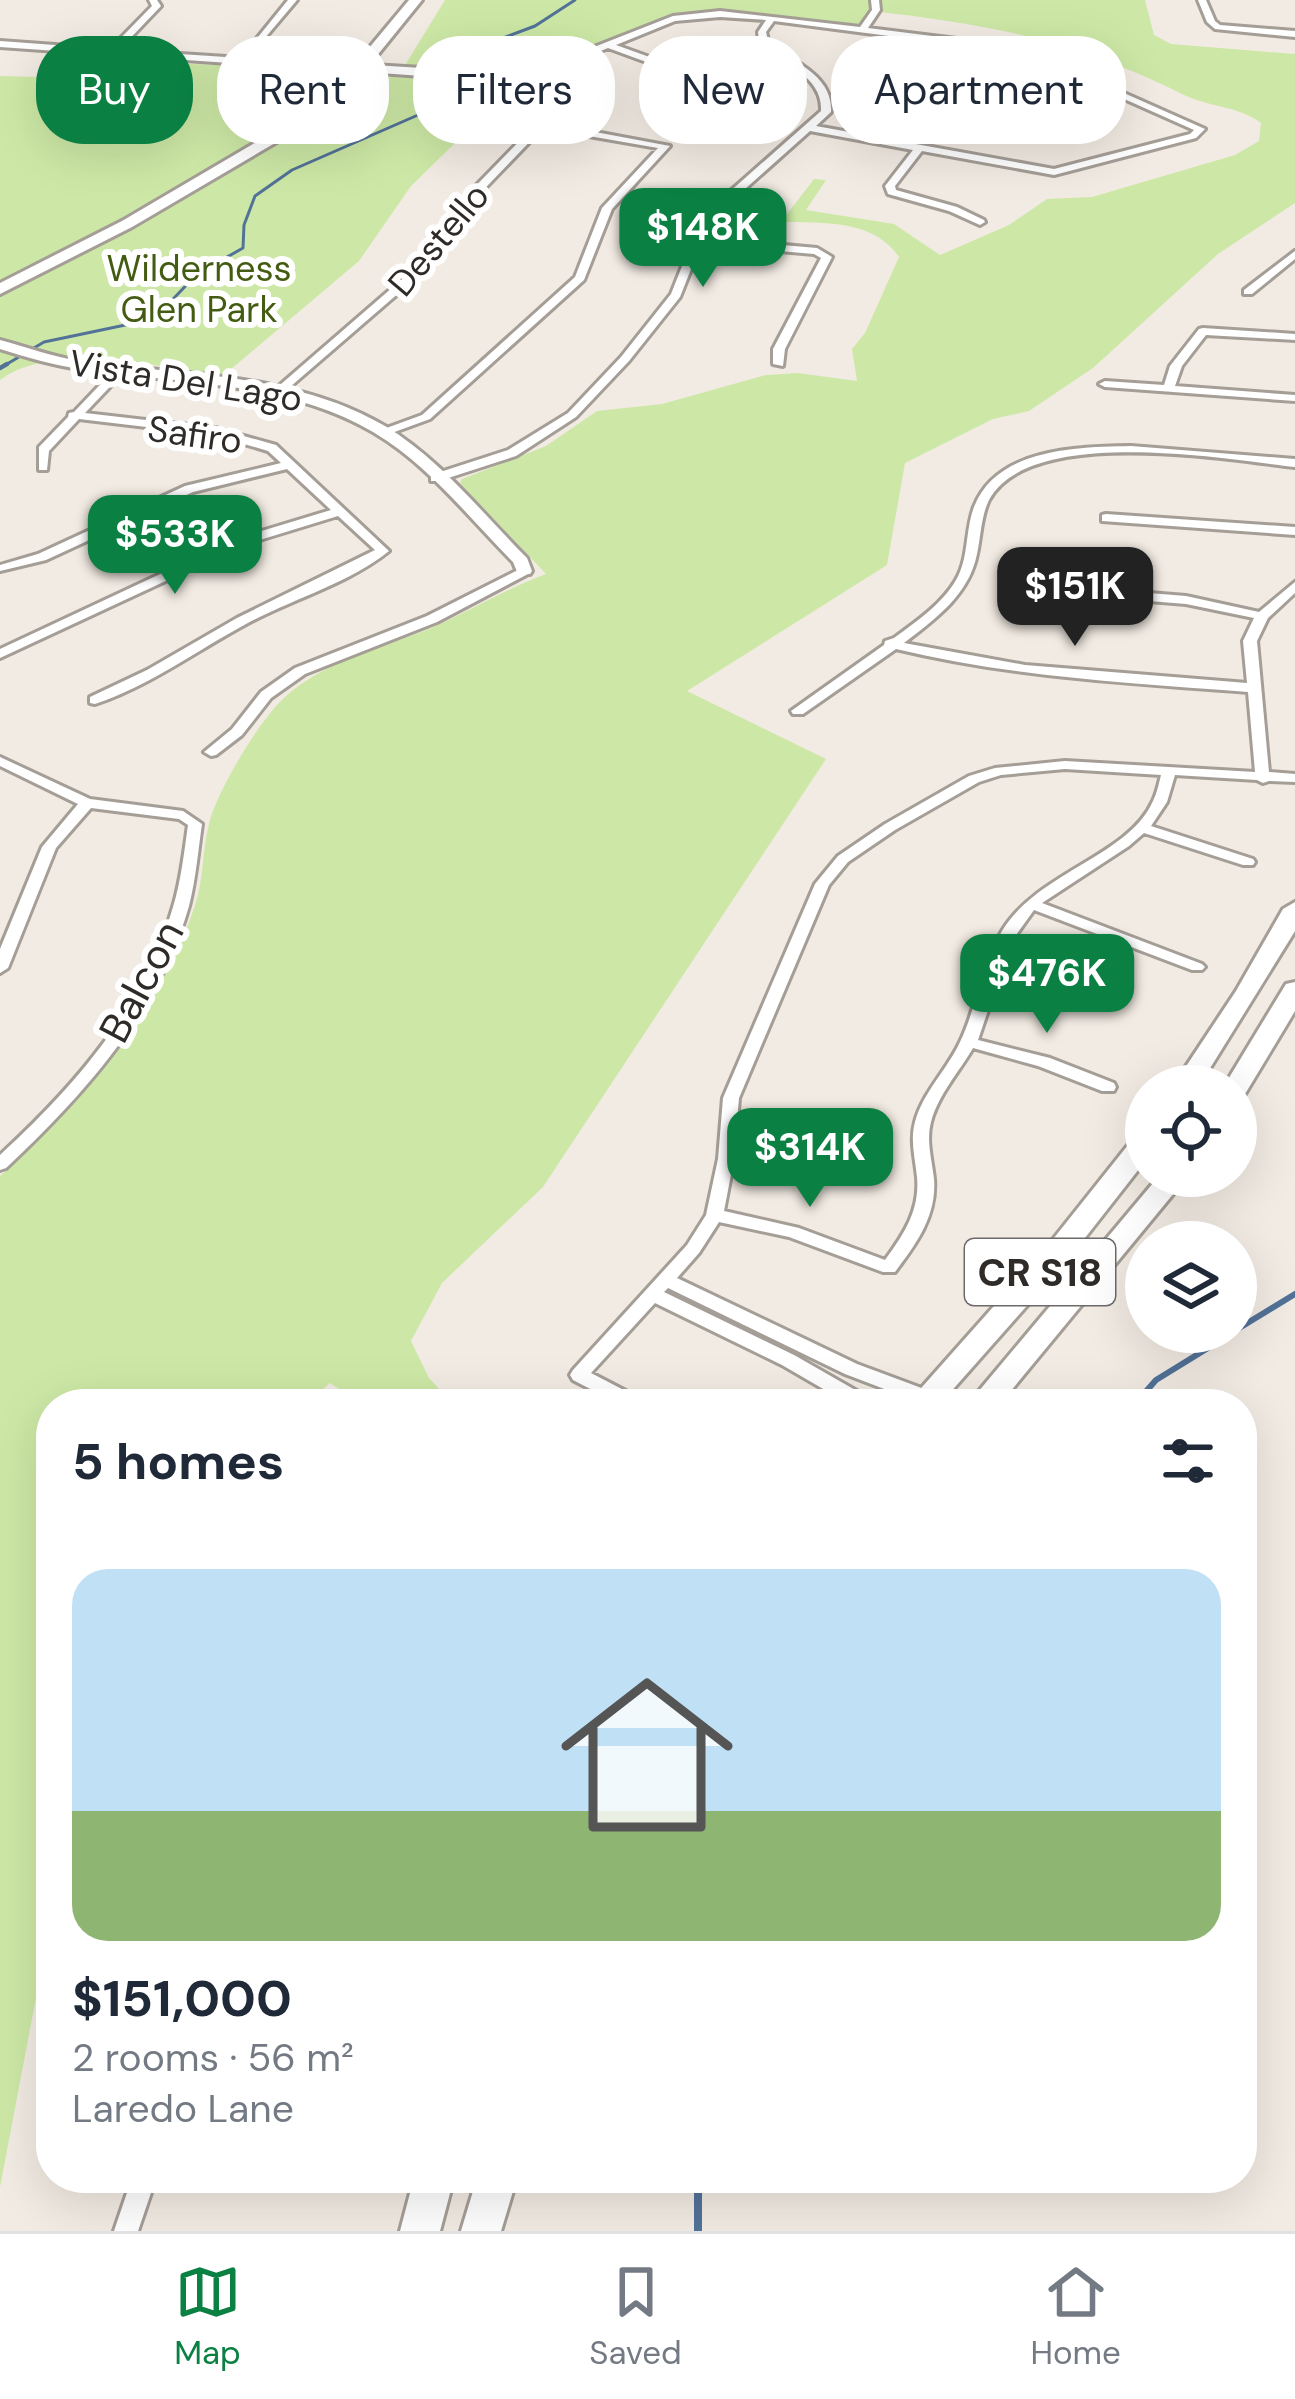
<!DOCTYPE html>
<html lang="en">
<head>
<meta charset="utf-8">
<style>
	body { margin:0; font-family:"DM Sans",sans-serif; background:#f6f6f7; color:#1f2937; height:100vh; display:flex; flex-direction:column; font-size:45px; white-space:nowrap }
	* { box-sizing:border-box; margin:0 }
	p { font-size:39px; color:#747a83 }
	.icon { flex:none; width:66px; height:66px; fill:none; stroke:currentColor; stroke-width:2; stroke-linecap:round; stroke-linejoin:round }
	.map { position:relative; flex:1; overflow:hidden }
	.drawer { position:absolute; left:36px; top:1389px; width:1221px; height:804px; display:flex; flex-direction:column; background:#fff; border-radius:48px; box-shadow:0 12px 48px #0002 }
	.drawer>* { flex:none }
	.banner { position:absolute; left:36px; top:36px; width:1224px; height:108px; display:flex; gap:24px }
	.tools { position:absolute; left:1125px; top:1065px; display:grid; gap:24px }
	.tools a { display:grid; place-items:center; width:132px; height:132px; border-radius:50%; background:#fff; box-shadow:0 12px 48px #0002; font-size:60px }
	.price { position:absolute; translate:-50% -102px; padding:0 27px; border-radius:24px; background:#0b8043; color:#fff; font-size:39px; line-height:78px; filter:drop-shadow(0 3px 6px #0008) }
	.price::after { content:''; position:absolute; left:50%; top:72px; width:36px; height:27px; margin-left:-18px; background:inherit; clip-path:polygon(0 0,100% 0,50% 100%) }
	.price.current { background:#222; color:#fff }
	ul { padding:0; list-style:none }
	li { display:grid; align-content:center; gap:24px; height:636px; padding:0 36px }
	li span { display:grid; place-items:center; height:372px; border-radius:36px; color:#555 }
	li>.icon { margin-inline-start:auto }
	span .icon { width:216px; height:216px; fill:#fffc; stroke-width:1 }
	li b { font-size:51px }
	h2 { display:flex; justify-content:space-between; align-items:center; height:144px; padding:0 36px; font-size:51px }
	.chip { padding:0 42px; border-radius:48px; background:#fff; box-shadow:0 12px 48px #0002; font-size:42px; line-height:108px }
	.chip.current { background:#0b8043; color:#fff }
	.menu { display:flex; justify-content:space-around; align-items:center; height:168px; border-top:3px solid #e0e1e3; background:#fff; font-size:33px; color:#747a83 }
	.menu a { display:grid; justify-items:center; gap:6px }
	.menu .current { color:#0b8043 }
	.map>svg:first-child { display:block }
</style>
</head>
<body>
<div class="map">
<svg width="1295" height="2231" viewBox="0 0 1295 2231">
	<rect width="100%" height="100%" fill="#f2ebe3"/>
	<!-- green -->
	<path fill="#cde8a6" d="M445 0H1145L1154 35 1171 44 1295 54V203L1218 254 1093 368 1029 411 993 419 905 463 887 565 687 691 826 759 543 1187 442 1283 411 1341 429 1378 453 1404H361L330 1383 306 1404H51V1919L0 2187V1176C81 1102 161 1012 195 905 204 879 202 850 209 824 216 793 255 729 277 705 317 662 378 650 431 628 470 611 505 589 546 574L460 483 462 479 546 446 597 411 662 404 766 375 798 373 857 381 852 349 865 333 899 257C873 219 824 223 781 222L814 179 826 180 806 210 894 224 940 255 1009 225 1047 199 1092 197 1235 155 1259 141 1261 123C1239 106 1209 107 1184 95 1073 40 993 25 872 11L858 25 720 12 653 21 587 50 566 54 502 47 485 73 524 72 536 93 509 95 491 108 411 186 359 261 224 375C161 368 53 340 0 380V76L40 77 87 61 223 65 364 80 379 74 399 75Z"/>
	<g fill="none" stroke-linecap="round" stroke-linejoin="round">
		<!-- stream-far3 -->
		<path stroke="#527298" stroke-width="3" d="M2 367 44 342 154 319 197 274 243 248 244 225 255 196 292 170 434 108 471 84 498 40 535 26 575 0"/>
		<!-- stream-far2 -->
		<path stroke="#527298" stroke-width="4.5" d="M0 368 7 364"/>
		<!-- stream-far1 -->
		<path stroke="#527298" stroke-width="6" d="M1236 1330 1295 1294
			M1135 1404 1156 1380 1234 1332"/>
		<!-- stream -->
		<path stroke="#527298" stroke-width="8" d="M698 2178V2231"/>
		<defs>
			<path id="minor" d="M149 0H157L161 6 119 50 241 58 288 0H297L243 64 0 47V41L110 49 152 6Z
				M871 0H879L880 10 868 28 981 42 1045 58 1205 129 1196 138 1054 175 922 151 895 186 896 190 957 207 984 220 985 222 980 225 949 211 888 194 885 186 913 150 810 131 726 206 704 238 817 248 832 257 785 349 783 366 773 364V349L821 258 814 254 701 244 680 297 629 361 576 417 516 456 439 481H431V475L508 450 568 413 621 357 671 294 692 241 718 202 821 111C823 75 781 64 759 41L758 32 766 20 720 17 675 21 616 45 655 59 681 90V94H675L649 63 608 48 566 65 539 68 558 106 555 115 547 123 670 146 612 209 584 280 430 419 389 434H381V430L422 415 575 277 602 208 658 148 543 128 466 208 423 272 283 393 273 391 415 268 458 204 546 114 548 106 530 69 503 72 498 69 500 67 561 60 673 16 720 11 860 27 872 10ZM774 21 981 48 1039 62 1113 95 1028 113 962 97 959 98V102L1028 119 1122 98 1194 130 1190 134 1054 169 816 126 831 112C833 74 792 63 768 40L766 32Z
				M1198 0H1206L1215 21 1220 25 1295 31V37L1215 29 1207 22Z
				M1295 251V259L1252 294H1244V290Z
				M1203 328 1295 334V340L1206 335 1182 366 1175 386 1295 395V401L1105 387 1099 384 1105 381 1164 385 1170 366 1199 329Z
				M120 367 124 368V372L85 413 215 428 276 445 389 551C348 584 292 599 246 624 196 651 149 686 95 704L90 703V697L147 670 237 618 375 550 338 516 243 545 0 658V649L235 539 331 510 287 469 193 492 46 560 0 571V565L38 554 185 486 281 463 268 451 214 435 79 419 49 451 47 470H39V447L68 417 69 413 74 412 116 368Z
				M1131 446 1295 459V467C1224 459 1030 425 989 500 981 516 981 536 977 554 969 595 935 619 904 643L1025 665 1247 683 1243 641 1254 618 1186 604 1075 595 1069 591 1075 587 1186 596 1259 612 1295 582V593L1268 618 1257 641 1269 772 1295 774V782L1269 781 1263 783 1257 780 1175 775 1167 802 1151 826 1253 859 1255 862 1253 865H1243L1144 833 1129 846 1042 903 1202 964 1205 967 1202 970H1192L1034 910 1011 942 978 1040 1050 1058 1114 1083 1116 1087 1114 1091H1102L1038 1066 973 1048C959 1072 938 1095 931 1122 926 1141 932 1160 934 1179 937 1216 916 1244 895 1272H883L789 1237 719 1222 699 1253 677 1278 857 1364 935 1393 937 1398 935 1403H921L845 1374 668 1288 664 1292 794 1355 871 1399 873 1404H849L782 1365 655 1303 591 1373 641 1399 643 1404H619L573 1380 570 1375 573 1370 687 1245 706 1215 718 1159 723 1098 815 884 838 856 885 824 969 776 995 768 1065 761 1255 772 1248 692C1130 683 1012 677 896 649L803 714H793L791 711 884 645 885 641 894 638C916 622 942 604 956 580 969 558 965 531 974 507 997 448 1078 447 1131 446ZM1065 769 1161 775C1159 783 1157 793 1153 801 1128 857 1039 871 1002 931 981 965 977 1007 960 1042 947 1070 923 1092 915 1122 910 1140 915 1158 917 1177 920 1210 904 1234 885 1260L799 1228 724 1211 734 1159 739 1098 829 885 848 862 895 830 979 782 1001 775Z
				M1106 514 1295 527V535L1102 521V515Z
				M524 567 530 571 528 574 437 622 305 674 271 698 242 735 216 755 211 756 204 752 232 729 261 692 295 668 427 616Z
				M0 757 90 799 183 811 202 824C198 851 196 879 189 906 159 1011 84 1095 6 1168L0 1170V1155C75 1086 144 1007 173 907 181 881 184 853 188 825L179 819 91 808 56 848 8 968 0 973V949L42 847 78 804 0 766Z
				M132 2178H156L138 2231H114Z"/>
			<path id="tertiary" d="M243 57 422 68 503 65 509 69 503 73 422 76 239 63 237 61Z
				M0 340C27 347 53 357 80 361 183 376 293 372 385 426 440 459 482 513 527 558L532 571 530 574H518L513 562C469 518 428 464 373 432 284 380 179 384 80 369 52 365 26 357 0 349Z"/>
			<path id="secondary" d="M409 0H422L354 84 287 136 132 227 0 294V283L122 221 277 130 344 78Z"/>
			<path id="primary" d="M1295 902V931L1199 1086H1173L1236 991 1283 909Z
				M1295 982V1011L1245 1094 1236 1096V1086H1224L1286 984Z
				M1146 1132V1160L1070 1257 940 1404H907L1050 1243 1136 1135Z
				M1159 1176H1188L1000 1404H968Z
				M414 2178H454L440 2231H400Z
				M477 2178H517L501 2231H461Z"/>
		</defs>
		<!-- minor casing -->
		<use href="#minor" stroke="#a59e97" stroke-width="6"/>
		<!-- tertiary casing -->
		<use href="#tertiary" stroke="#a59e97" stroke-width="6"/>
		<!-- secondary casing -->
		<use href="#secondary" stroke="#a59e97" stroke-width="6"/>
		<!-- primary casing -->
		<use href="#primary" stroke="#a59e97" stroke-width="6"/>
		<!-- minor -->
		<use href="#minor" fill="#fff" fill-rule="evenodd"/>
		<!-- tertiary -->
		<use href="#tertiary" fill="#fff" fill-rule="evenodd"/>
		<!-- secondary -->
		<use href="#secondary" fill="#fff" fill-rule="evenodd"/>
		<!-- primary -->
		<use href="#primary" fill="#fff" fill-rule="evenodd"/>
	</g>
	<g text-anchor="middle" stroke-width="12" stroke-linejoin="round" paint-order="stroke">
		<!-- far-street labels -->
		<g font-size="36" fill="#2e2b29" stroke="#fff">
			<text transform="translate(438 239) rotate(-50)" y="13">Destello</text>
			<text transform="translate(186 380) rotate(9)" y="13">Vista Del Lago</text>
			<text transform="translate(195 434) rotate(8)" y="13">Safiro</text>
		</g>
		<!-- far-park labels -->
		<g font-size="36" fill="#445c11" stroke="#fff">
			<text x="199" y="281">Wilderness<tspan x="199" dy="41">Glen Park</tspan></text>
		</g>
		<!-- shield labels -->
		<rect fill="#fff" stroke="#6d6b69" stroke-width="3" x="965" y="1239" width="150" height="66" rx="9"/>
		<g font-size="39" font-weight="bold" fill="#2e2b29">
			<text x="1040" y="1286">CR S18</text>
		</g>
		<!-- street labels -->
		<g font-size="42" fill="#2e2b29" stroke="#fff">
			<text transform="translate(141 981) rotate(-62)" y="15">Balcon</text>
		</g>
	</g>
</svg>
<div class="tools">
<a><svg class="icon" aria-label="locate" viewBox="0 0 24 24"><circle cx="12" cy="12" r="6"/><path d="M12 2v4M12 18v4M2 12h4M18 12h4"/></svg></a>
<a><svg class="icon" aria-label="layers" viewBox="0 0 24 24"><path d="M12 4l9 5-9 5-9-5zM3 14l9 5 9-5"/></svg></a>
</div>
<b class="price" style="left:703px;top:290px">$148K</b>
<b class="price" style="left:175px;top:597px">$533K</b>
<b class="price current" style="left:1075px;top:649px">$151K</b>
<b class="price" style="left:1047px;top:1036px">$476K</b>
<b class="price" style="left:810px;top:1210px">$314K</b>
<div class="banner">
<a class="chip current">Buy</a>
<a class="chip">Rent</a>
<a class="chip">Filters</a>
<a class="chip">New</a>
<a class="chip">Apartment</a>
</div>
<section class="drawer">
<h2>5 homes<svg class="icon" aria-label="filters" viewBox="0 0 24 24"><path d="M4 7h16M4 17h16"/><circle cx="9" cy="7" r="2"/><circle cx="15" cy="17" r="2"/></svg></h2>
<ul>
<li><span style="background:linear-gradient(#bfe0f5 65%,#8fb573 0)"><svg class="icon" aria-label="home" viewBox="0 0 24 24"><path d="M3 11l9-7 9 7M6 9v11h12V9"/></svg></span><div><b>$151,000</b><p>2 rooms · 56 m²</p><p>Laredo Lane</p></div></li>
</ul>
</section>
</div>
<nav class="menu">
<a class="current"><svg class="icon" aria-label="map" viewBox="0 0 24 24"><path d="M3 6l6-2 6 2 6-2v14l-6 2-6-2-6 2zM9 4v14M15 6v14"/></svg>Map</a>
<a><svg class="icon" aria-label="saved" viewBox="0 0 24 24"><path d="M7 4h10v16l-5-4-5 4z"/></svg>Saved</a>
<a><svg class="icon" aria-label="home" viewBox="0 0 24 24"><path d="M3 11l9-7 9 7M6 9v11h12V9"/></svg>Home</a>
</nav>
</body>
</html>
